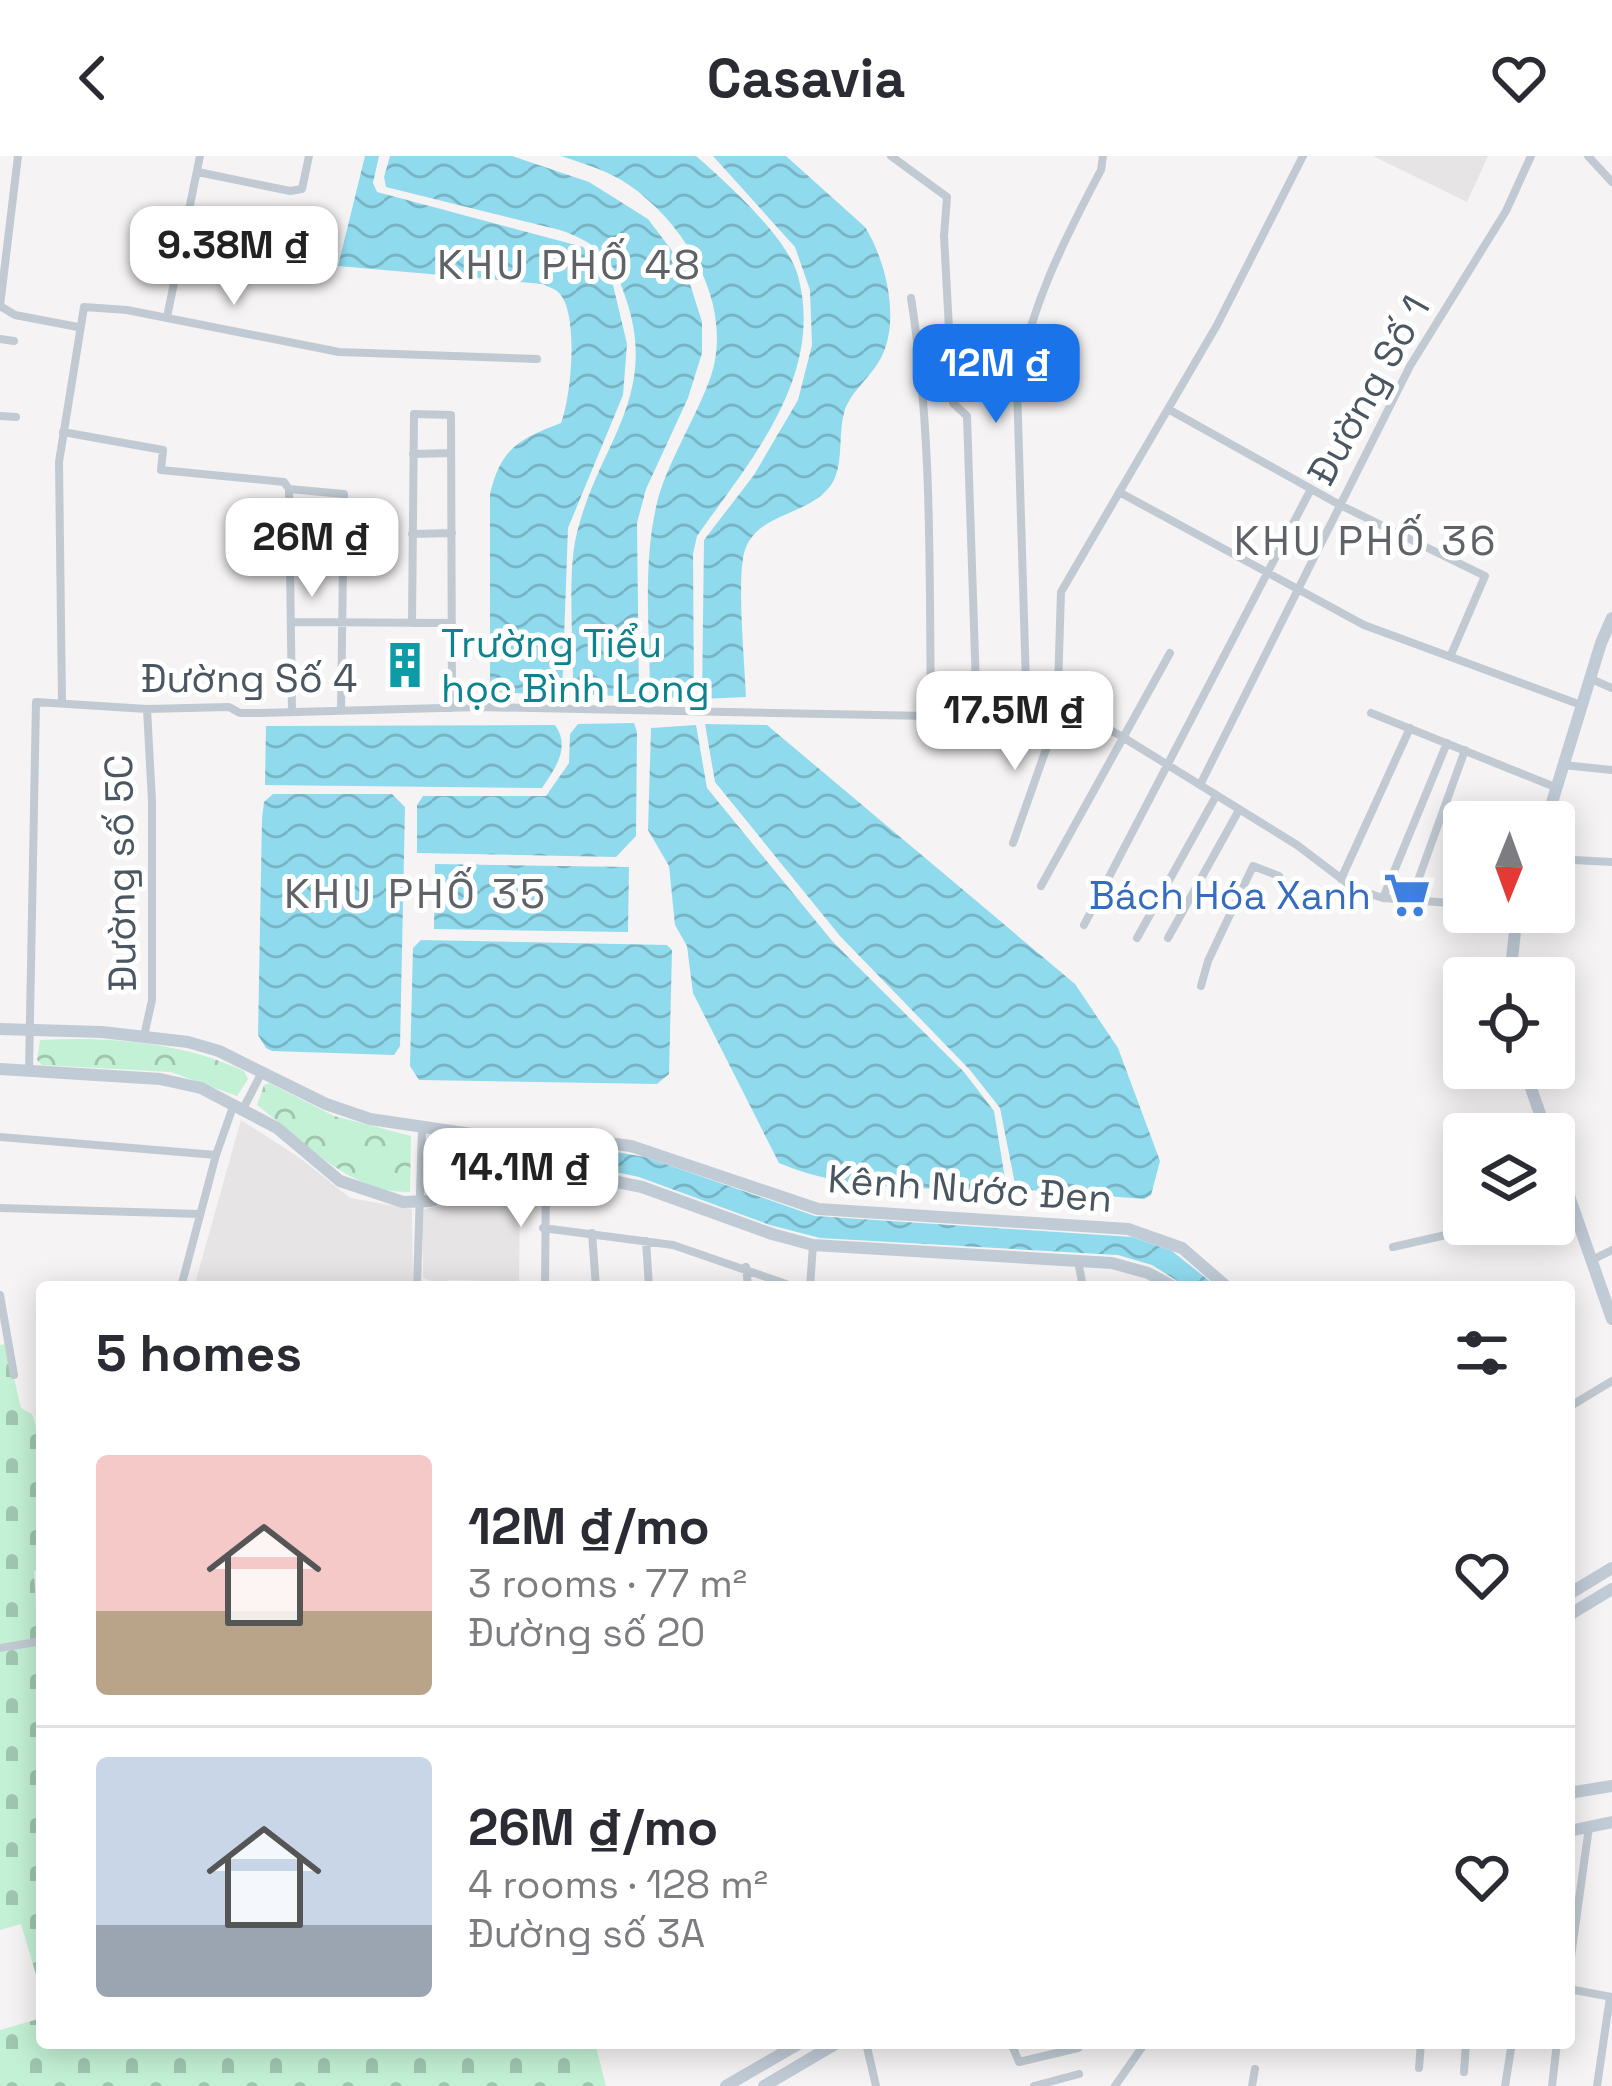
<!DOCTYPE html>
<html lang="en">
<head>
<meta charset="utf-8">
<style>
	body { margin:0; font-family:"Space Grotesk",sans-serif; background:#f2f2f3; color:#2b2b33; height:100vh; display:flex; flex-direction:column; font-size:45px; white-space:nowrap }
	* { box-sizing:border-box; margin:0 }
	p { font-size:39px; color:#7c7c81 }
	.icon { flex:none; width:66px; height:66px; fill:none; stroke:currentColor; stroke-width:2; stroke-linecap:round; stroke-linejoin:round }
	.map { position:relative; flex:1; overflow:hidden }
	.sheet { position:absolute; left:36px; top:1125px; width:1539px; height:768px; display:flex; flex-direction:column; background:#fff; border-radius:12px; box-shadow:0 6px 30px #0003 }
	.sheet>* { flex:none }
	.needle { width:78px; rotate:181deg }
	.fabs { position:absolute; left:1443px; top:645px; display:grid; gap:24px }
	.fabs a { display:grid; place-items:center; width:132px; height:132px; border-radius:12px; background:#fff; box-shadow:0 6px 30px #0003; font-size:60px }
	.price { position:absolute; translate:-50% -102px; padding:0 27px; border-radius:24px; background:#fff; color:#222; font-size:39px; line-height:78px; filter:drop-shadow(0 3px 6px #0008) }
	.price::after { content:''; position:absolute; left:50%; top:72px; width:36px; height:27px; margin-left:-18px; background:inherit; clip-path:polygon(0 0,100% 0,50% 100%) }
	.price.selected { background:#1a73e8; color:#fff }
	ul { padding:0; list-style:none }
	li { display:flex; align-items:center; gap:36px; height:300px; padding:0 60px }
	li+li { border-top:3px solid #e1e1e2 }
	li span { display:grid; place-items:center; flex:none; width:336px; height:240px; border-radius:12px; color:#555 }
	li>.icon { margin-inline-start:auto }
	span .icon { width:144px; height:144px; fill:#fffc; stroke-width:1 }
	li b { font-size:51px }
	h2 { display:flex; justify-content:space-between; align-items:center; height:144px; padding:0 60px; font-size:51px }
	header { display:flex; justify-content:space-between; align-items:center; height:156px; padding:0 60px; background:#fff; font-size:54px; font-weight:600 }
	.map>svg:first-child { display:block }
</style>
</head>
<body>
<header><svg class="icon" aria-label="back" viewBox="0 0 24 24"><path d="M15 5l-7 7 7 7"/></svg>Casavia<svg class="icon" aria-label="heart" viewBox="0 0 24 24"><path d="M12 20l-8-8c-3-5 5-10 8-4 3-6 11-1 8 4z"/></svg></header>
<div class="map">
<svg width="1612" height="1930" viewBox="0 0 1612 1930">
	<defs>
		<pattern id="cemetery-stones" width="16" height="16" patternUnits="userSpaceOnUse" patternTransform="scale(3)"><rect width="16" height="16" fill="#c3f1d5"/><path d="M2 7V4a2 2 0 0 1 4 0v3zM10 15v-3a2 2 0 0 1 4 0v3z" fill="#a0c6b0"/></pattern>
		<pattern id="park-crowns" width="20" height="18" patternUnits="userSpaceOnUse" patternTransform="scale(3)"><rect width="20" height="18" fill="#c3f1d5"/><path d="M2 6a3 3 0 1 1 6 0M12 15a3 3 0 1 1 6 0" fill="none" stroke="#a0c6b0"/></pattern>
		<pattern id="water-waves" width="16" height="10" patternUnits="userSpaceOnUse" patternTransform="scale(3)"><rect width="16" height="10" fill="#90daee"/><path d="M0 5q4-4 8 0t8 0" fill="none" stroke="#78b4c4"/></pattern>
	</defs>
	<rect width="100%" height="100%" fill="#f5f3f3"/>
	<!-- education -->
	<path fill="#e6e4e5" d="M1373 0H1488L1467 46Z
		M241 964 300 1002 350 1042 412 1053 413 1131H194Z
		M467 1042 520 1043 519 1126 448 1124 447 1131 423 1122 422 1054Z"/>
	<!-- green -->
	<path fill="#c3f1d5" d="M434 982 497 989 444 991 443 1013 507 1012 431 1035 430 986Z"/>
	<!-- cemetery -->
	<path fill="url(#cemetery-stones)" d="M6 1188 21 1252 32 1258 42 1290V1413L34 1415 38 1486H42V1839L21 1768 0 1774V1189Z
		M42 1862V1887H595L606 1930H0V1874Z"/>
	<!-- park -->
	<path fill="url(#park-crowns)" d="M40 884C109 880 182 886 244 915L248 923 237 940 171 916 42 909 37 904Z
		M269 927 334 960 411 980 410 1036C349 1037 303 984 257 949L264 929Z"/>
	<!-- water -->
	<path fill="url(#water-waves)" d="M365 0H379L373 27 377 36 583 91 613 129 627 188 623 239 568 372 562 539 490 536V338C501 292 519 283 561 267 571 242 579 160 560 138 556 133 549 131 543 128L338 110Z
		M390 0H512L589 26 648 63 685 112 702 166V197L688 242 646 333 637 367 639 541 573 538C574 496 567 420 576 381 596 291 660 243 626 143 613 103 600 88 560 74L386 31 384 21Z
		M561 0H696C726 26 788 82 798 120 825 220 750 305 697 380L693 398 694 542 650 541C650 478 642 409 657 347 666 309 697 260 711 220 734 150 687 69 629 29 609 15 585 8 561 0Z
		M713 0H786L865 71C885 103 899 158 884 195 876 218 850 234 844 257 838 279 844 311 831 329 809 360 758 356 745 394 736 420 745 510 746 541L702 543 704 384 754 319 798 244 812 189 810 134 795 91Z
		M634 567 637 576 636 680 616 701 417 697V649L423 640H546L569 607 570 578 578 568Z
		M705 568 767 569 1075 828 1118 892 1160 1005 1151 1039 1144 1043 1016 1033 1000 952 970 914 840 780 715 626Z
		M555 569C571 591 555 613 542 632L265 629 266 570Z
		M696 569 707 632 833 786 964 916 994 955 1007 1035C932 1031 849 1037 779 1007L693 837 687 790 675 769 669 710 648 674 651 572Z
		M273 638H392L405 651 400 890 394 899 272 895 266 892 258 879 262 663 264 646Z
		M435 708 629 711 628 776 434 773Z
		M421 784 667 789 672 794 669 918 657 928 419 924 410 910 413 792Z
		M581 990 645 1001 815 1060 1132 1081 1172 1095 1217 1131H1187L1152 1109 1118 1099 820 1082 770 1069 639 1021 602 1013H443V991Z"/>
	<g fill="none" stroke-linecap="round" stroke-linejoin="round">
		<!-- street -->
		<path stroke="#c1cad2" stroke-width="8" d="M891 0 947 41 944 80 953 247 967 260 977 561
			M1588 0 1612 26
			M198 16 290 35 302 33 309 0
			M911 142C933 280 929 420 931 560
			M0 150 18 0
			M0 150 15 159 78 171
			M167 161 200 0
			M0 183 14 185
			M1168 253 1340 349 1485 420 1450 501
			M0 260 16 261
			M63 276 163 294 161 314 284 326 289 333 344 338 341 554
			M413 298 451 297
			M289 333 292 556
			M1119 336 1364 469 1581 549
			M289 377 345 378
			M412 378 452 377
			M292 466 452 467
			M412 467 414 258 451 259 452 552
			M1591 523 1612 532
			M62 547 59 306 84 151 127 154 339 196 537 203
			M1371 557 1555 631
			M1027 562 1017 229C1030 151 1064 84 1101 14L1103 0
			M1563 609 1612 614
			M1200 629 1410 210 1506 55 1531 0
			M1013 687 1057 562 1061 436 1217 169 1303 0
			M1554 703 1612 706
			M1341 723 1410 572
			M1041 730 1170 497
			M1383 742 1447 587
			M1411 744 1465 594
			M1084 769 1311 333
			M1137 782 1216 640
			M1168 782 1239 654
			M1201 830 1208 805 1253 710 1279 720
			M144 880 152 844V645L147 553
			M29 915 36 546 147 553 229 551 240 557H260L478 551 1074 563 1095 566 1121 580 1297 689 1355 733 1383 742 1464 748
			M244 951 262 916
			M422 973 417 1130 425 1131
			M0 981 216 999
			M0 1052 200 1058
			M1554 1065 1577 1062
			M543 1072 673 1089 795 1131
			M592 1077 596 1131
			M646 1085 649 1131
			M1393 1091 1472 1073 1522 1068
			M1592 1104 1612 1094
			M1078 1105 1083 1131
			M746 1111 748 1131
			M181 1131 216 999 234 948
			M545 1131 546 1020
			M810 1131 813 1089
			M0 1139 14 1219
			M1569 1251 1612 1225
			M0 1492 42 1485
			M1569 1815 1589 1671
			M1569 1833 1612 1841
			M866 1887 876 1930
			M1011 1887 1019 1906 1078 1892
			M1419 1912 1421 1887
			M1464 1916 1466 1887
			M1034 1930 1079 1918
			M1115 1930 1145 1887
			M1252 1930 1255 1913
			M1505 1930 1512 1887
			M1552 1930 1557 1887
			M1597 1930 1610 1841"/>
		<!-- secondary -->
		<path stroke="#c1cbd6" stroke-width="12" d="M1546 666 1601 487 1612 462
			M1510 822 1517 756
			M0 873 102 876 188 886 219 895 326 948 370 963 485 980 577 983 631 990 818 1053 1128 1073 1182 1092 1227 1131
			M1524 912 1547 978
			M0 913 160 923 201 932 277 972 340 1025 403 1046 430 1045 523 1019 588 1020 642 1031 772 1078 813 1089 1112 1107 1148 1117 1174 1131
			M1554 997 1612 1163
			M1569 1438 1612 1412
			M1569 1459 1612 1433
			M1569 1637 1612 1630
			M1569 1675 1612 1666
			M726 1930 800 1887
			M764 1930 837 1887"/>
	</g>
	<!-- icons -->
	<defs>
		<symbol id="building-bare" viewBox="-9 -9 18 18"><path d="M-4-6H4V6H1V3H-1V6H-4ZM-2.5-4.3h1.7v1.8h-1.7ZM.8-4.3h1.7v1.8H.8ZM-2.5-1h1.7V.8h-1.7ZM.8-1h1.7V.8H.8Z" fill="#0f9aa8" stroke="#fff" stroke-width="2.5" paint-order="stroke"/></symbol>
		<symbol id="supermarket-bare" viewBox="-9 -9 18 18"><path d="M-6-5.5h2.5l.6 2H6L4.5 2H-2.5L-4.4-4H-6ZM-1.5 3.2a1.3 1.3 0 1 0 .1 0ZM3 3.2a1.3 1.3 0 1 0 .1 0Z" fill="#3f7fe0" stroke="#fff" stroke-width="2.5" paint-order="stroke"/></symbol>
	</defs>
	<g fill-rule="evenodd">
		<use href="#building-bare" x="372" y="476" width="66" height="66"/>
		<use href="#supermarket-bare" x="1374" y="706" width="66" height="66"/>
	</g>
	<g text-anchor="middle" stroke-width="10" stroke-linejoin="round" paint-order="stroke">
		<!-- street labels -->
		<g font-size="39" fill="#4a5661" stroke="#fff">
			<text transform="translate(1368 234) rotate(-61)" y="14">Đường Số 1</text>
			<text x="249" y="536">Đường Số 4</text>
			<text transform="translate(120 717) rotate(-91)" y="14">Đường số 5C</text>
			<text transform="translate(970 1032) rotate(4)" y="14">Kênh Nước Đen</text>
		</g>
		<!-- culture labels -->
		<g font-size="39" fill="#0d838f" stroke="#fff" text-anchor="start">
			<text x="441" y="501">Trường Tiểu<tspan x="441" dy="45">học Bình Long</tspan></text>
		</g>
		<!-- shop labels -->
		<g font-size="39" fill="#366cbe" stroke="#fff" text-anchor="end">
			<text x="1371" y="753">Bách Hóa Xanh</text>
		</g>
		<!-- neighbourhood labels -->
		<g font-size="42" letter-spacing="3" fill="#5f6368" stroke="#fff">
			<text x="570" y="123">KHU PHỐ 48</text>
			<text x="1366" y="399">KHU PHỐ 36</text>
			<text x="416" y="752">KHU PHỐ 35</text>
		</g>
	</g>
</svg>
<div class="fabs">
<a><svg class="needle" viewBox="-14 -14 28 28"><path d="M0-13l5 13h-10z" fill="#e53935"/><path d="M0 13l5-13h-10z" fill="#7c7c81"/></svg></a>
<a><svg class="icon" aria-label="locate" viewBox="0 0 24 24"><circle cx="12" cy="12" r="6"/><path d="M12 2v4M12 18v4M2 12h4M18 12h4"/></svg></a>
<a><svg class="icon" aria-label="layers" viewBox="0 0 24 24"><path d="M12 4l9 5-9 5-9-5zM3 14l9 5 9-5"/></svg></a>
</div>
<b class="price" style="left:234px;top:152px">9.38M ₫</b>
<b class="price selected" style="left:996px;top:270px">12M ₫</b>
<b class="price" style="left:312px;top:444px">26M ₫</b>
<b class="price" style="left:1015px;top:617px">17.5M ₫</b>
<b class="price" style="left:521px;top:1074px">14.1M ₫</b>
<section class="sheet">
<h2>5 homes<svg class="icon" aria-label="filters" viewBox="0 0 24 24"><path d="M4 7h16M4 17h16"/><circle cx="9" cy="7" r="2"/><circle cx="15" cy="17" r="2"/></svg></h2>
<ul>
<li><span style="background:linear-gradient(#f6c9c9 65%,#b9a48a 0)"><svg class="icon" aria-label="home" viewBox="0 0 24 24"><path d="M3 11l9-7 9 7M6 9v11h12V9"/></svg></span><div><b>12M ₫/mo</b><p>3 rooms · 77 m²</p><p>Đường số 20</p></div><svg class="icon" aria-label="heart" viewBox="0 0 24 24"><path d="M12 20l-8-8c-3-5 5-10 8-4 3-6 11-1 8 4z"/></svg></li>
<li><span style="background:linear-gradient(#c9d6e8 70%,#9aa5b1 0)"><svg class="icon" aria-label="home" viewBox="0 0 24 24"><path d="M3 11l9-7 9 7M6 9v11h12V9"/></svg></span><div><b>26M ₫/mo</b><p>4 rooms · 128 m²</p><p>Đường số 3A</p></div><svg class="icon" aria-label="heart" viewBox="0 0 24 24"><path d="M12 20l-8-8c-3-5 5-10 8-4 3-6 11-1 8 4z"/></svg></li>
</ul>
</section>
</div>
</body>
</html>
